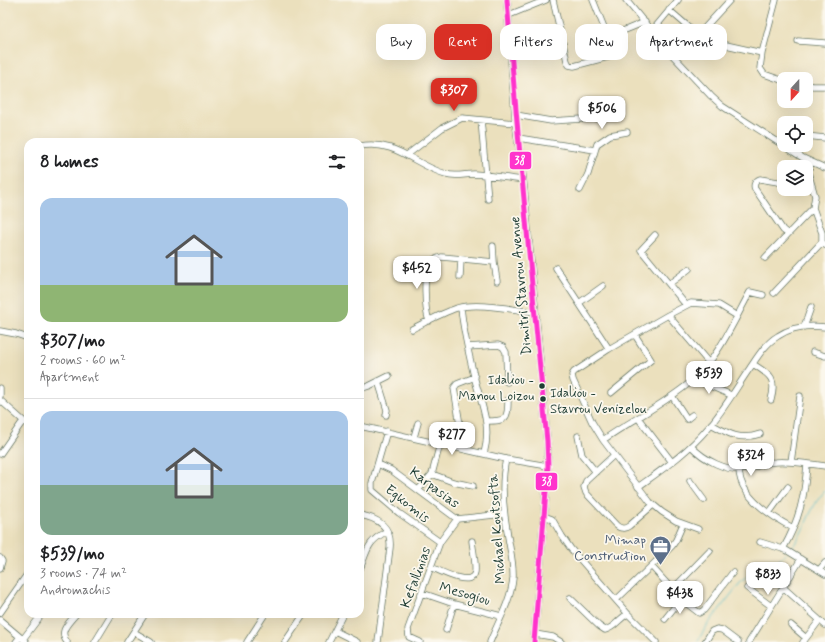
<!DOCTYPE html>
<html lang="en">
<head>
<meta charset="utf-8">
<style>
	body { margin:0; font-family:Mynerve,sans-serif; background:#f6f6f6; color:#202124; height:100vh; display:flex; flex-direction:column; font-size:15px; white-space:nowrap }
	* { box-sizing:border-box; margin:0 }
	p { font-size:13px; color:#757577 }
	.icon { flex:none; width:22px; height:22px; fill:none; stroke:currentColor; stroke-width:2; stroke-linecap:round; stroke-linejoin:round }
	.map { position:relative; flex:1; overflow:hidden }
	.side { position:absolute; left:24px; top:138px; width:340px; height:480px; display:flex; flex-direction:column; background:#fff; border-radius:12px; box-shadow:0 4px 16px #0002 }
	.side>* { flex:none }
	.guide { position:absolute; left:376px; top:24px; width:380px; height:36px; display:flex; gap:8px }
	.needle { width:26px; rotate:201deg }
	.fabs { position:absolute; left:777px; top:72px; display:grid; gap:8px }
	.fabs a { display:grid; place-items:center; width:36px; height:36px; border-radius:8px; background:#fff; box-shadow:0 4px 16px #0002; font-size:20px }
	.price { position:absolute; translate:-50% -34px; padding:0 9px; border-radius:8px; background:#fff; color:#222; font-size:13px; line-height:26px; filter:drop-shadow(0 1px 2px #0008) }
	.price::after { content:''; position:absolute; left:50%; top:24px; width:12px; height:9px; margin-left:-6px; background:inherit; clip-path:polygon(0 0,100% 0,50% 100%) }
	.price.selected { background:#d93025; color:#fff }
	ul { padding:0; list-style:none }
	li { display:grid; align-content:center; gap:8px; height:212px; padding:0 16px }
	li+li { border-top:1px solid #e0e0e0 }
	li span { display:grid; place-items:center; height:124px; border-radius:12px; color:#555 }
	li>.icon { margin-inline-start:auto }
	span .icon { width:72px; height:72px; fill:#fffc; stroke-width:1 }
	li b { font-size:17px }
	h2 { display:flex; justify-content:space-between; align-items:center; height:48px; padding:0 16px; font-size:17px }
	.chip { padding:0 14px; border-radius:12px; background:#fff; box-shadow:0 4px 16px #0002; font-size:14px; line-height:36px }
	.chip.selected { background:#d93025; color:#fff }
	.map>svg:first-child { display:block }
</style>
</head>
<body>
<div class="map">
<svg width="825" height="642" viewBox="0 0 825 642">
	<rect width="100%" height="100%" fill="#fbf7ec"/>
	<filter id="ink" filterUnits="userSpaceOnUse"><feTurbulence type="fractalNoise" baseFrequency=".025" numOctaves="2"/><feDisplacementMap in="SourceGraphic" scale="8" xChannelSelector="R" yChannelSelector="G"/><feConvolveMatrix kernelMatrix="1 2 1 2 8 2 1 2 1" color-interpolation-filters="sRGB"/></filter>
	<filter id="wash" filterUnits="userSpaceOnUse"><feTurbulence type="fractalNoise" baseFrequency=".012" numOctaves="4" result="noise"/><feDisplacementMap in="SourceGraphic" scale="16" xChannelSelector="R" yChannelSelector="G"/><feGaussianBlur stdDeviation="0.9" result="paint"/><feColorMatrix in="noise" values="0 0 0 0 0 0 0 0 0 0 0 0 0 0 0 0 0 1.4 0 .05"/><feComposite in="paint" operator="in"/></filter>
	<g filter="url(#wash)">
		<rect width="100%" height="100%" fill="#ebe0bd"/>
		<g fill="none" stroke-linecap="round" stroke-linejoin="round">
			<!-- stream -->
			<path stroke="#4dbac6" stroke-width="1" d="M790 550C805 533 809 507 825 491
				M697 642 708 624 740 583 750 574 766 571 786 554"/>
		</g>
	</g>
	<g filter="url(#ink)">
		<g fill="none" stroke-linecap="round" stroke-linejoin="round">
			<defs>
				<path id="minor" d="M553 0 567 61 569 65 574 66 608 57 613 53 612 47 593 0
					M626 0 662 44 711 96 722 106 803 158 825 168
					M776 0 762 53 760 68 764 74 784 81
					M669 10 698 35 730 0
					M509 15 546 0
					M652 31 678 0
					M698 35 708 41 762 53
					M608 37 645 22
					M798 41 825 43
					M806 85 813 86H825
					M516 115 551 121 598 118
					M481 120 488 199
					M806 136 825 138
					M518 138 595 150
					M360 146C395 139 416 166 446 174 455 177 465 174 474 174 490 175 507 178 523 180
					M407 155 442 128 462 118 516 123
					M811 162 808 172 815 196 813 208 822 233V242L825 245
					M784 183 760 179C755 181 753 185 755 189L783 230 788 234
					M580 190 588 174 597 144 610 135 627 132
					M655 235 641 250 686 305
					M493 246 494 262 497 281
					M765 258 813 208
					M556 268 609 349 574 372 572 375 573 380 592 422 603 440 650 502 662 512 676 521 698 529
					M460 277 461 259
					M669 284 689 269
					M774 293 822 242
					M579 303 603 286
					M461 307C463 331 469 354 474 376 481 404 492 425 484 454
					M668 315 691 303 719 305 737 316
					M429 321C425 310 422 271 431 262 434 259 438 258 442 257L494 262
					M804 327 811 307
					M412 329C426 322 442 313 457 308 478 302 513 310 535 312
					M0 331 16 334 28 338
					M468 347 498 345 503 347 506 352 507 382
					M609 349 668 315 709 363
					M813 352 825 356
					M753 364C770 375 777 378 771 400
					M694 379 731 395
					M378 381 387 410 386 415
					M0 388V396
					M360 389 369 386 389 376
					M611 393 651 360 635 335
					M672 396 687 419 692 415
					M0 400 28 425
					M638 418 672 462
					M486 421C506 421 508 420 508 400
					M711 424C729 434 740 441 760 434
					M460 425 454 388 457 384 475 377
					M360 426 506 459 548 466
					M387 431 372 483V490L399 513 440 542
					M578 436 582 455 596 472
					M414 437 418 423
					M603 440C633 419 667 403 694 379 718 358 735 319 750 292L763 295
					M691 446C704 460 727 472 746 469 757 467 766 462 776 462 792 461 809 464 825 466
					M0 454 23 421
					M614 455 586 481 584 487 586 493 616 525C620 529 625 529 629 526L653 505
					M791 462 800 396
					M378 464 391 470 457 519 504 514
					M739 469C739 496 772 517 793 528
					M432 474 453 482 473 486
					M690 481 704 500
					M638 487C663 469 688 452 708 428 724 410 736 388 750 368 758 356 766 343 778 336 791 327 809 325 825 327
					M419 489 432 474 440 444
					M769 513 788 487
					M360 515C378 518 392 527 390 548L378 642
					M544 516 552 519 562 536 571 549 628 614 656 642
					M760 542 786 550 825 574
					M783 549C799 521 805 496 807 464
					M0 558 2 561 0 568
					M651 566 681 599 699 613 704 610 733 572
					M431 567C440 571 472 588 475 572 476 562 473 550 472 541
					M360 569C368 549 367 542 387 531
					M819 570 825 563
					M747 588 771 606
					M784 588 825 625
					M672 590 710 551
					M422 593 454 604 501 616
					M570 598 599 626 605 630C615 628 619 618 628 614
					M616 600 672 546 676 540 683 524
					M0 613 28 573
					M665 619 681 599
					M0 620 26 642
					M791 625 806 638
					M446 630 454 604
					M335 631 357 642
					M134 632 151 642
					M535 634 553 637 561 642
					M23 639 42 614
					M16 642 20 637
					M67 642C58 631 69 623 76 614
					M95 642 112 614
					M127 642 145 614
					M247 642 265 614
					M285 642 304 614
					M329 642 343 614
					M420 642 409 637 408 629 440 542 457 519
					M490 642C498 622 511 601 513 578 514 562 509 546 507 530 503 507 501 482 506 459
					M705 642 712 631 717 629 722 630 738 642
					M749 642 801 559
					M803 642 819 621"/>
				<path id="major" d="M507 0 516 123 523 180 547 441 548 466 534 642"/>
			</defs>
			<!-- minor casing -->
			<use href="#minor" stroke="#667664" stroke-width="7"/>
			<!-- major casing -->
			<use href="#major" stroke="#667664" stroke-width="8"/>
			<!-- minor -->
			<use href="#minor" stroke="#fff" stroke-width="5.5"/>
			<!-- major -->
			<use href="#major" stroke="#fff" stroke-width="7"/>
			<defs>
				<path id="bus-1" d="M507 0C518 147 533 294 547 441L548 466 534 642"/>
			</defs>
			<!-- bus-1 casing -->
			<use href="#bus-1" stroke="#fbf7ec" stroke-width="8"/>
			<!-- bus-1 -->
			<use href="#bus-1" stroke="#f3c" stroke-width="5"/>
		</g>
	</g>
	<!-- icons -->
	<defs>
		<symbol id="office-pin" viewBox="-11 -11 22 30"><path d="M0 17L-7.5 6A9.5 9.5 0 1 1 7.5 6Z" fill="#5c6f8a" stroke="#fbf7ec"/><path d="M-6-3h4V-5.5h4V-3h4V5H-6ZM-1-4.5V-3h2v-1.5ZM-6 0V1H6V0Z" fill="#fff"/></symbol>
	</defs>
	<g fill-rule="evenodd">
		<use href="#office-pin" x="648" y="534" width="25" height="34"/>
	</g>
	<!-- markers -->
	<g fill="#1f3d34" stroke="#fbf7ec" stroke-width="1.5">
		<circle cx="542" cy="386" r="3.5"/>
		<circle cx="543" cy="399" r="3.5"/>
	</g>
	<g text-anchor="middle" stroke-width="3.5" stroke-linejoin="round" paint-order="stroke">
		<!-- bus labels -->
		<g font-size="13" fill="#1f3d34" stroke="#fbf7ec" text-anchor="end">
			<text x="534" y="384">Idaliou -<tspan x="534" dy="16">Manou Loizou</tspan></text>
			<text x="550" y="397" text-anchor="start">Idaliou -<tspan x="550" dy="16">Stavrou Venizelou</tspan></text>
		</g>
		<!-- street labels -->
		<g font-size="14" fill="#1f3d34" stroke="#fbf7ec">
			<text transform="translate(520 286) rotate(-95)" y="5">Dimitri Stavrou Avenue</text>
			<text transform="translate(435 487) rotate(37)" y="5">Karpasias</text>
			<text transform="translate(408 503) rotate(38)" y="5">Egkomis</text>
			<text transform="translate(496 529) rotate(-94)" y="5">Michael Koutsofta</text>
			<text transform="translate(415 577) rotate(-70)" y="5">Kefallinias</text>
			<text transform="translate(465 593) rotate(16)" y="5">Mesogiou</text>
		</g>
		<!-- service labels -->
		<g font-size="14" fill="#4e5e75" stroke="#fbf7ec" text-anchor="end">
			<text x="646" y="544">Mimap<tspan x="646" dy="16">Construction</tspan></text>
		</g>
	</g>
	<g stroke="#fbf7ec" stroke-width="1.5">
		<rect x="509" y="151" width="23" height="19" rx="4" fill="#f3c"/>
		<rect x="535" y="472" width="23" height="19" rx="4" fill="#f3c"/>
	</g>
	<g font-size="11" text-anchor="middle" font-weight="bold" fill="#fff">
		<text x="520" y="164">38</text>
		<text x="547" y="485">38</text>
	</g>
</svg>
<div class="fabs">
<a><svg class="needle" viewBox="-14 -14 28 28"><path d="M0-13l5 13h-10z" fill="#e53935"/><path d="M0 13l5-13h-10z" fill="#757577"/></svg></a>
<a><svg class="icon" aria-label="locate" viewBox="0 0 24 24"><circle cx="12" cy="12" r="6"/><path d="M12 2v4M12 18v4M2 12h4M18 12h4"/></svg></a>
<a><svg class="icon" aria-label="layers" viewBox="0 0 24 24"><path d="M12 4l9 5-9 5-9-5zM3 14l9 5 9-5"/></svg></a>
</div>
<b class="price selected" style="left:454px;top:112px">$307</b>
<b class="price" style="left:602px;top:130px">$506</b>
<b class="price" style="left:417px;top:290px">$452</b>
<b class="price" style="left:709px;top:395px">$539</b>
<b class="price" style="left:452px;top:456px">$277</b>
<b class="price" style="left:751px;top:477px">$324</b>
<b class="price" style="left:768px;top:596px">$833</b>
<b class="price" style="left:680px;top:615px">$438</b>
<div class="guide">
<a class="chip">Buy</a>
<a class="chip selected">Rent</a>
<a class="chip">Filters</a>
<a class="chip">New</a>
<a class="chip">Apartment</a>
</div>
<section class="side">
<h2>8 homes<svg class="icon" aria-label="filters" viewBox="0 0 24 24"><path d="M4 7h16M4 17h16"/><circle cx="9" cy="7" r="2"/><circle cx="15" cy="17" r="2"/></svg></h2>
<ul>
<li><span style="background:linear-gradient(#a9c7e8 70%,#8fb573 0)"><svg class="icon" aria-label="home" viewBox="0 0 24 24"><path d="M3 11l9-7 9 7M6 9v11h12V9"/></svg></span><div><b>$307/mo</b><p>2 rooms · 60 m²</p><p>Apartment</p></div></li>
<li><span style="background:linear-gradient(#a9c7e8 60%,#7fa58c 0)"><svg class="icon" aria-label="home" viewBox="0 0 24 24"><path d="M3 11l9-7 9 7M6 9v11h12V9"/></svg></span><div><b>$539/mo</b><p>3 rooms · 74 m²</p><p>Andromachis</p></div></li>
</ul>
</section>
</div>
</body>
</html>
